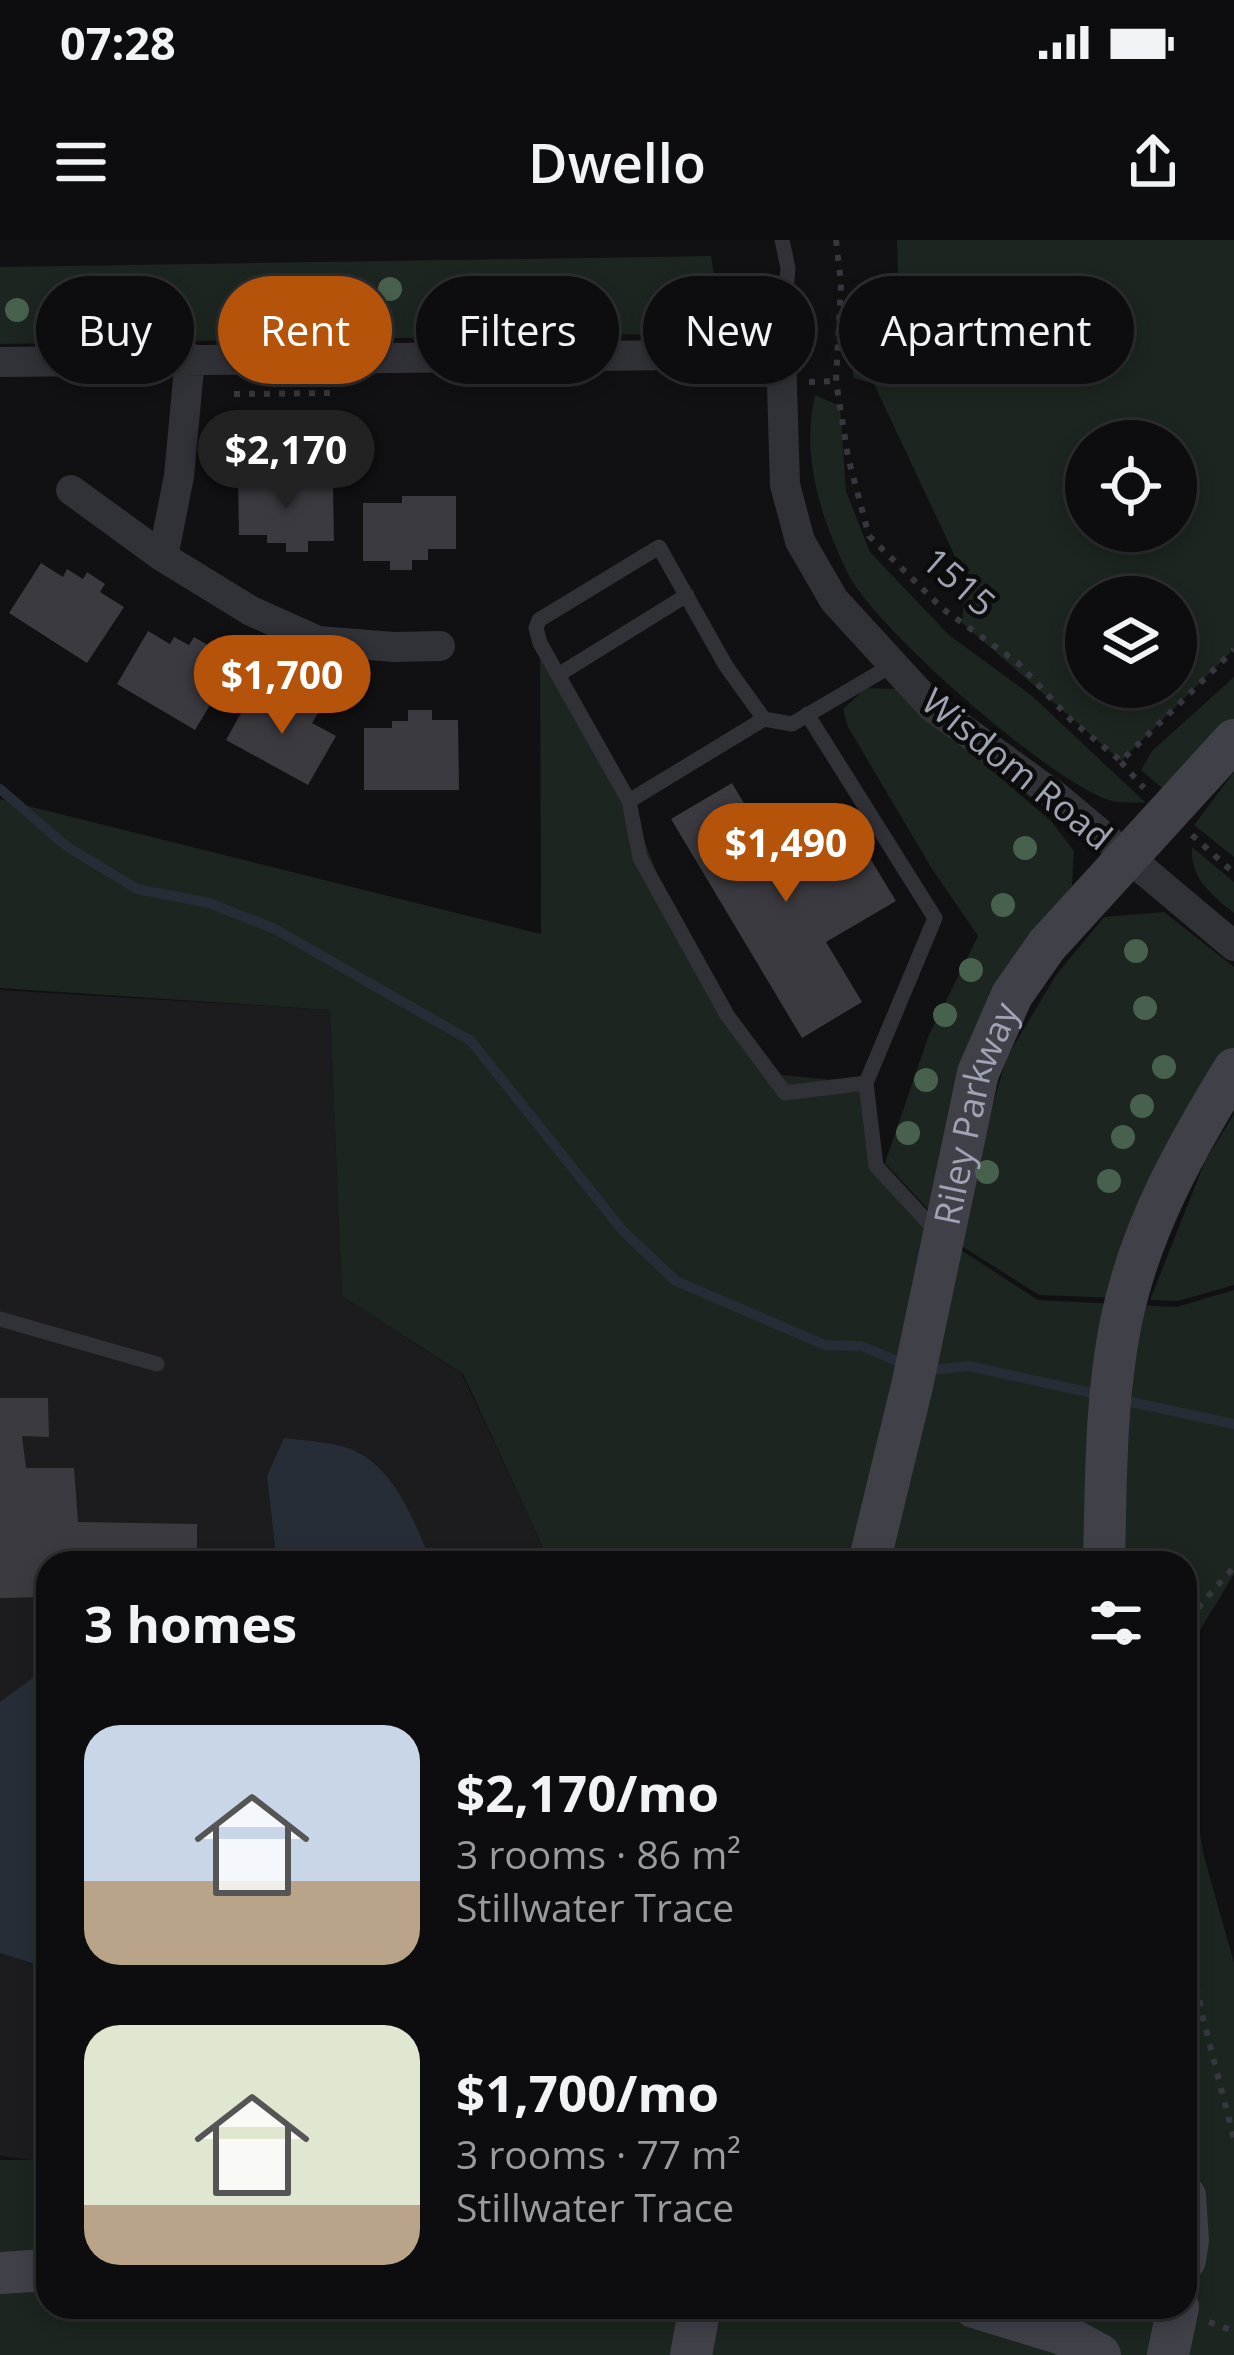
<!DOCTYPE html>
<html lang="en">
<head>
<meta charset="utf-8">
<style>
	body { margin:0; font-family:"Open Sans",sans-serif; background:#1b1a1c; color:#f1f3f6; height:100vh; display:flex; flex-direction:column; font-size:45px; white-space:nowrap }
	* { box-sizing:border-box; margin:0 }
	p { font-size:39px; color:#9a9b9e }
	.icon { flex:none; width:66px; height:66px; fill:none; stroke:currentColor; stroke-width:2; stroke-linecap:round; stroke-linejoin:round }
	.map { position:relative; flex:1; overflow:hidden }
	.details { position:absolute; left:36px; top:1311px; width:1161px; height:768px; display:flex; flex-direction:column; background:#0d0c0e; border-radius:36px; box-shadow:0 6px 18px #0003,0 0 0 3px #2d2c2e }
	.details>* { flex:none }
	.top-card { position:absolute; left:36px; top:36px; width:1164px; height:108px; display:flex; gap:24px }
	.fabs { position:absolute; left:1065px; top:180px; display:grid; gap:24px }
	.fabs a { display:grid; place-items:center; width:132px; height:132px; border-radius:50%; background:#0d0c0e; box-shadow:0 6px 18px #0003,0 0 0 3px #2d2c2e; font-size:60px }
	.price { position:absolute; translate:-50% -102px; padding:0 27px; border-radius:42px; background:#b45309; color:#fff; font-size:39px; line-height:78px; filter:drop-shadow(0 3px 6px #0008) }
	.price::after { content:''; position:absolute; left:50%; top:72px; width:36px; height:27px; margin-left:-18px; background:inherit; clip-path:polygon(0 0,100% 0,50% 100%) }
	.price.on { background:#222; color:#fff }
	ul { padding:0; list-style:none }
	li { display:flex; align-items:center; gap:36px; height:300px; padding:0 48px }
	li span { display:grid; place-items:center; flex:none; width:336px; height:240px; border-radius:36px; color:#555 }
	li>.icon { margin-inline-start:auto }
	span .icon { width:144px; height:144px; fill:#fffc; stroke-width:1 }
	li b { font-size:51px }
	h2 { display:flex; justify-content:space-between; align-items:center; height:144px; padding:0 48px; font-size:51px }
	.pill { padding:0 42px; border-radius:54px; background:#0d0c0e; box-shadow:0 6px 18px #0003,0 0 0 3px #2d2c2e; font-size:42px; line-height:108px }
	.pill.on { background:#b45309; color:#fff }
	.status { display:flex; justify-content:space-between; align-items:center; height:84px; padding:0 60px; background:#0d0c0e; direction:ltr }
	.status svg { height:33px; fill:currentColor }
	header { display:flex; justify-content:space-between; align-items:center; height:156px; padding:0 48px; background:#0d0c0e; font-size:54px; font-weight:600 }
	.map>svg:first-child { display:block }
</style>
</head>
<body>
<div class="status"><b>07:28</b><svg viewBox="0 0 49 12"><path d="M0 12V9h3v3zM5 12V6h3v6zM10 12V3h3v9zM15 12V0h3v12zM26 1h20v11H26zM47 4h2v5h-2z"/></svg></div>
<header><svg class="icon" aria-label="menu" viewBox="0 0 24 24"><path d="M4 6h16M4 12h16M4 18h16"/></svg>Dwello<svg class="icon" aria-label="share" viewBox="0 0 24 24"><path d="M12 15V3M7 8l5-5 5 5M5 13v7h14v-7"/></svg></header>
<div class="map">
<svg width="1234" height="2115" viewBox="0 0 1234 2115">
	<rect width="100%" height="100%" fill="#111012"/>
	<!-- built -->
	<path fill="#1c1c1f" d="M0 750 330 770 342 1056 462 1134 550 1323H48V1922L0 1916Z"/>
	<!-- green -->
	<path fill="#1c251f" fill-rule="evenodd" d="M897 0H1234V409L1121 521 962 383 966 340 874 144 853 138V115L931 66 899 65ZM1086 201H1176V291H1086ZM1086 357H1176V447H1086Z
		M711 16 724 93 0 104V27Z
		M815 155 840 166 846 251 870 312 949 395 1031 455 1146 563C1134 562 1120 564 1109 560 1051 542 873 387 847 332 820 276 801 216 815 155Z
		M540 403 629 561 678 689 771 834 866 843 876 926 944 999 1038 1060 1176 1067 1234 1050V1334L1190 1407 1185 1435V1323H550L463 1134 342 1056 330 770 0 748V559L541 694Z
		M1234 437V487L1164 550 1141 530 1152 511Z
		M866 448 897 449 1052 582 1074 611 1071 660 937 979 885 923 928 797 978 696 932 629 848 487 843 469Z
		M1234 532V617L1194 585Z
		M1192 607 1234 642V673C1211 654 1190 639 1192 607Z
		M1164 672 1234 727V814L1117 1058 1039 1055 952 1000 1007 817 1056 735 1104 677Z
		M1234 874V1045L1178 1061 1150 1060 1205 921Z
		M1185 1508 1204 1616 1234 1723V2115H0V1920H48V2067H1185Z"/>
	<!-- water -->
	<path fill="#262d37" d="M284 1198C303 1200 323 1202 341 1206 393 1219 413 1280 432 1323H277L267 1236Z
		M48 1415V1716L32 1723 0 1713V1462L31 1439Z"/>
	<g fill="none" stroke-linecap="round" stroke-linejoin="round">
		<!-- stream -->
		<path stroke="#262d37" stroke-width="10" d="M0 549 66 606 137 649 209 663 275 689 471 801 623 991 676 1041 825 1105 861 1106 897 1121
			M924 1131 969 1126 1092 1153
			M1131 1162 1234 1184"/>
	</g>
	<!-- building -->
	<path fill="#3a3a40" d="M293 237 294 247 333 246 334 301H308V312H286V303H267V295H239L238 238Z
		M402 256H456V309H428V320H412V330H390V321H363V263H402Z
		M41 323 63 337 67 329 83 339 87 332 105 344 100 352 124 367 87 423 9 373Z
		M148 391 170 404 174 397 189 405 194 397 213 408 207 418 230 432 195 490 117 444Z
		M251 455 274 467 277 461 293 470 298 462 318 473 312 483 336 496 308 545 226 500Z
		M408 470H432V480H458L459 550H364V488H392V481H408Z
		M732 543 787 636 856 595 896 661 826 702 862 762 802 798 671 579Z
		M0 1158H48L49 1197 22 1196 26 1228H74L78 1282 197 1284V1323H48V1357L0 1358Z"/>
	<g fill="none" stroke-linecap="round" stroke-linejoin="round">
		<!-- path -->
		<path stroke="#37383f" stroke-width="6" stroke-dasharray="6 9" stroke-linecap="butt" d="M836 0 841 44 836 141 848 217 869 296 943 369 1018 423 1071 480 1121 521 1234 410
			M809 142 836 141
			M234 154 334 153
			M1121 522 1144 548
			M1192 595 1234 633
			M1185 1395 1201 1364 1234 1327
			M1185 1687 1203 1778 1234 1899
			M1209 2082 1234 2091"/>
		<!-- lane -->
		<path stroke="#313138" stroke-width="15" d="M781 114 788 28 782 0
			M558 435 687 355
			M807 474 935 678 866 843 876 926 936 991
			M764 479 629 561 540 403 536 388 539 380 659 307 726 426 764 479 792 484 894 424
			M629 561 640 618 727 775 785 853 866 843
			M0 1079 157 1124"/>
		<!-- street -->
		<path stroke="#313138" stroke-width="30" d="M0 122 781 114 785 245 800 301 834 360 932 467 1058 558 1234 706
			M71 250 163 317 251 371 318 401 394 407 440 406
			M163 317 179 236 190 118"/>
		<!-- secondary -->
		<g stroke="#3f4048" stroke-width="42">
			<path id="s1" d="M869 1323 912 1146 978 833 1012 755 1047 705 1234 500"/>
			<path d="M1104 1323C1106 1243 1105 1161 1121 1082 1140 989 1185 909 1234 829"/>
			<path d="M1185 1956 1188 2000 1185 2020"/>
			<path d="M0 2033 48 2030"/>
			<path d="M974 2067 1062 2094 1100 2115"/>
			<path d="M691 2115 700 2067"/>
			<path d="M1168 2115 1178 2067"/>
		</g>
	</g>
	<!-- trees -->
	<g fill="#48604e">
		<circle cx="390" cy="49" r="12"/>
		<circle cx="675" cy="61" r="12"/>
		<circle cx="17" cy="70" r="12"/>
		<circle cx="708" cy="89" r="12"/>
		<circle cx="1025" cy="608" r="12"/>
		<circle cx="1003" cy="665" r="12"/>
		<circle cx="1136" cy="711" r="12"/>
		<circle cx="971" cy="730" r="12"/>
		<circle cx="1145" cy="768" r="12"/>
		<circle cx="945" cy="775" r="12"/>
		<circle cx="1164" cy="827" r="12"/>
		<circle cx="926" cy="840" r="12"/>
		<circle cx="1142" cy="866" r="12"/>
		<circle cx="908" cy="893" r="12"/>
		<circle cx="1123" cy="897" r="12"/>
		<circle cx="987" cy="932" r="12"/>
		<circle cx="1109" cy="941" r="12"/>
	</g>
	<g text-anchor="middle" stroke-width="9" stroke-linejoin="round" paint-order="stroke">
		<!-- street labels -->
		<g font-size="36" fill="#a0a3b4" stroke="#0c0c0d">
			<text transform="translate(959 342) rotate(41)" y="13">1515</text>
			<text transform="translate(1017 529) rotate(39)" y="13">Wisdom Road</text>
			<text dy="13" stroke="none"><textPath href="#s1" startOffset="462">Riley Parkway</textPath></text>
		</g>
	</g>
</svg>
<div class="fabs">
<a><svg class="icon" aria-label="locate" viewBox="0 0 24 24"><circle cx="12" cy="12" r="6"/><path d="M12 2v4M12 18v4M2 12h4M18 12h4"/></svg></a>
<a><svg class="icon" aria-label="layers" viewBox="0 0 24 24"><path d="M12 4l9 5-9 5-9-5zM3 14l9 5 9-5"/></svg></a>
</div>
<b class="price on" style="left:286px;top:272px">$2,170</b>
<b class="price" style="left:282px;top:497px">$1,700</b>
<b class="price" style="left:786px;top:665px">$1,490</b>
<div class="top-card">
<a class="pill">Buy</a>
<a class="pill on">Rent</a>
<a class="pill">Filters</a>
<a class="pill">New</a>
<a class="pill">Apartment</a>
</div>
<section class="details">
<h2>3 homes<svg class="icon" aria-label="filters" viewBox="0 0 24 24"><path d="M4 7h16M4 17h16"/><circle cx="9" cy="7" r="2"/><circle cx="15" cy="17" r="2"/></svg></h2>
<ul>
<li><span style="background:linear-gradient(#c9d6e8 65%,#b9a48a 0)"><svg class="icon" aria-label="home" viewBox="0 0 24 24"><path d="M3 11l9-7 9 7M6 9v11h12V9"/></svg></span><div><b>$2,170/mo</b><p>3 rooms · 86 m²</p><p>Stillwater Trace</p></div></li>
<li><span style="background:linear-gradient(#dfe7d0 75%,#b9a48a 0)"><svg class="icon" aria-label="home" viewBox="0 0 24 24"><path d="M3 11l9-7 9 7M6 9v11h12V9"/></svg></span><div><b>$1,700/mo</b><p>3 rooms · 77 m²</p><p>Stillwater Trace</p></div></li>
</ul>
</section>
</div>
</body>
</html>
